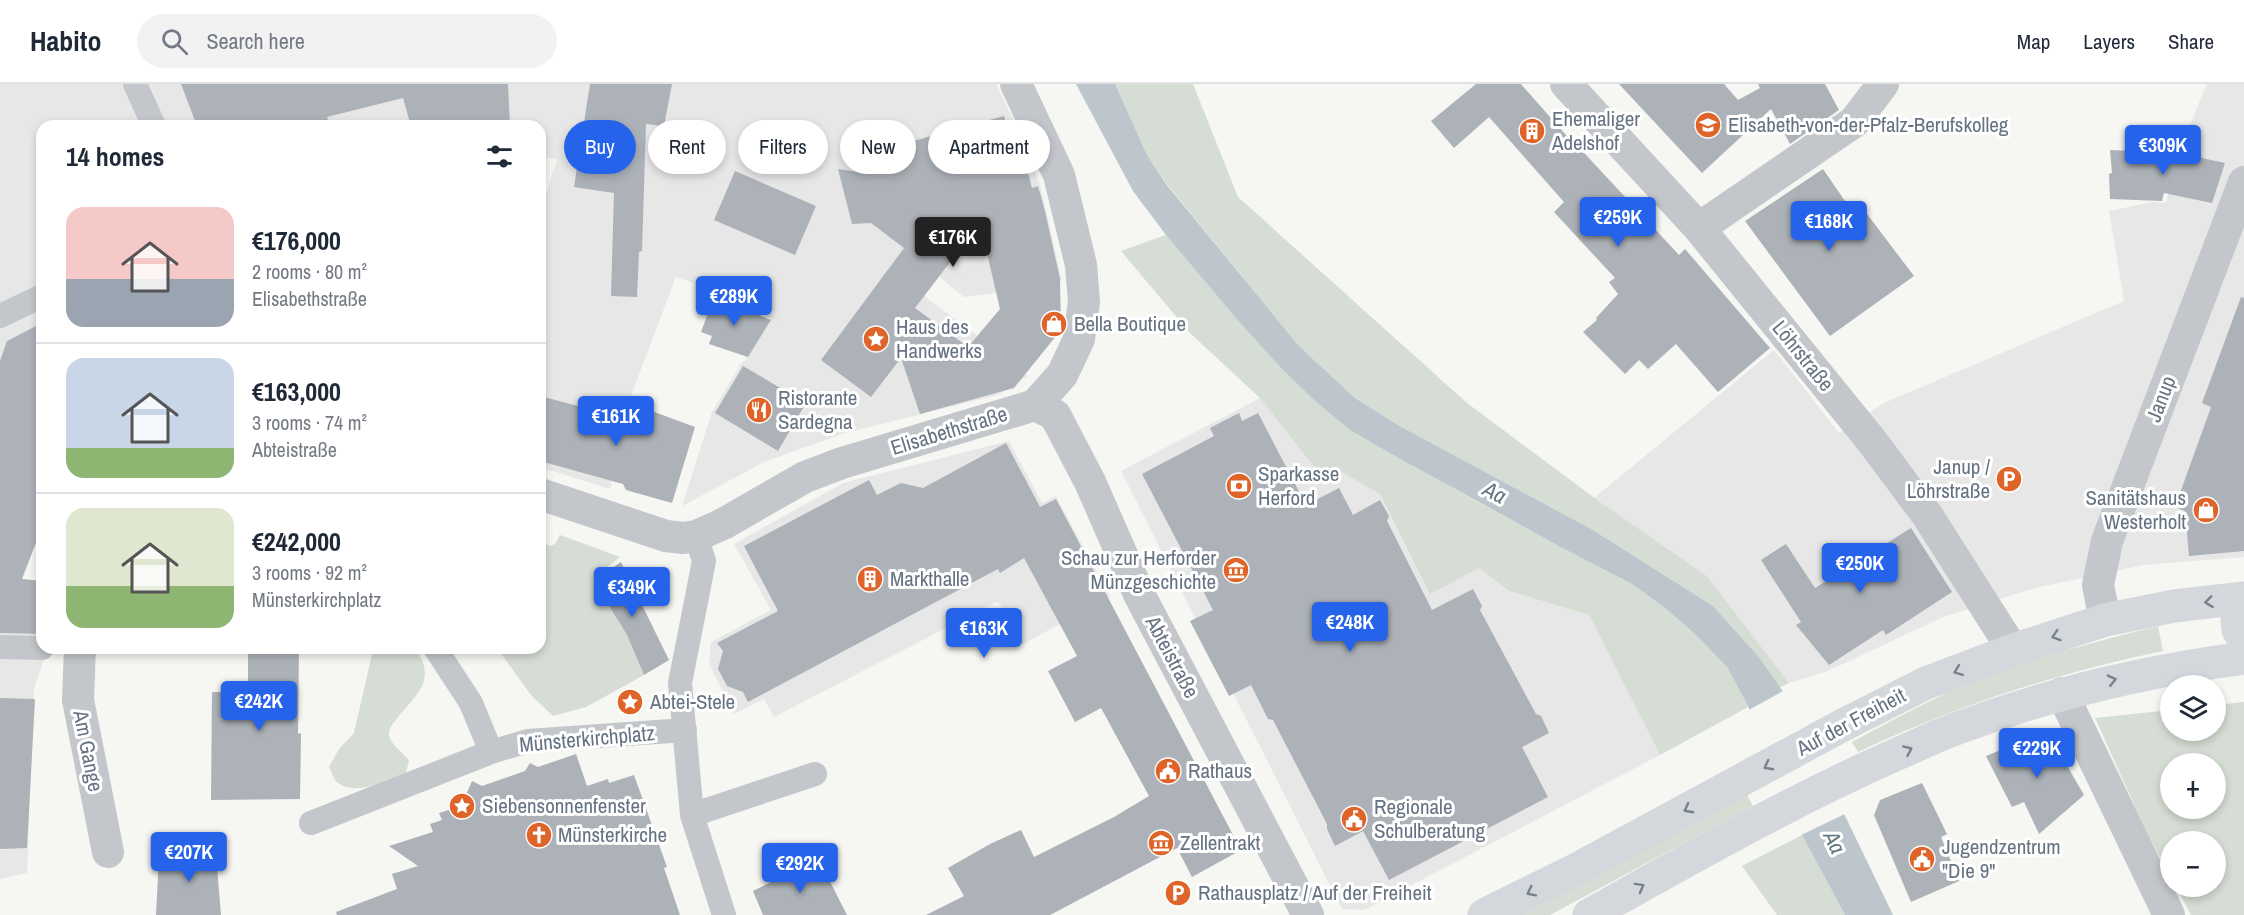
<!DOCTYPE html>
<html lang="en">
<head>
<meta charset="utf-8">
<style>
	body { margin:0; font-family:"Archivo Narrow",sans-serif; background:#f2f2f3; color:#1f2937; height:100vh; display:flex; flex-direction:column; font-size:22px; white-space:nowrap }
	* { box-sizing:border-box; margin:0 }
	p { font-size:20px; color:#747a83 }
	.icon { flex:none; width:33px; height:33px; fill:none; stroke:currentColor; stroke-width:2; stroke-linecap:round; stroke-linejoin:round }
	.map { position:relative; flex:1; overflow:hidden }
	.sheet { position:absolute; left:36px; top:36px; width:510px; height:534px; display:flex; flex-direction:column; background:#fff; border-radius:18px; box-shadow:0 3px 9px #0003 }
	.sheet>* { flex:none }
	.hud { position:absolute; left:564px; top:36px; width:570px; height:54px; display:flex; gap:12px }
	.tools { position:absolute; left:2160px; top:591px; display:grid; gap:12px }
	.tools a { display:grid; place-items:center; width:66px; height:66px; border-radius:50%; background:#fff; box-shadow:0 3px 9px #0003; font-size:30px }
	.price { position:absolute; translate:-50% -51px; padding:0 14px; border-radius:6px; background:#2563eb; color:#fff; font-size:20px; line-height:39px; filter:drop-shadow(0 2px 3px #0008) }
	.price::after { content:''; position:absolute; left:50%; top:36px; width:18px; height:14px; margin-left:-9px; background:inherit; clip-path:polygon(0 0,100% 0,50% 100%) }
	.price.active { background:#222; color:#fff }
	ul { padding:0; list-style:none }
	li { display:flex; align-items:center; gap:18px; height:150px; padding:0 30px }
	li+li { border-top:2px solid #e0e1e3 }
	li span { display:grid; place-items:center; flex:none; width:168px; height:120px; border-radius:18px; color:#555 }
	li>.icon { margin-inline-start:auto }
	span .icon { width:72px; height:72px; fill:#fffc; stroke-width:1 }
	li b { font-size:26px }
	h2 { display:flex; justify-content:space-between; align-items:center; height:72px; padding:0 30px; font-size:26px }
	.tag { padding:0 21px; border-radius:27px; background:#fff; box-shadow:0 3px 9px #0003; font-size:21px; line-height:54px }
	.tag.active { background:#2563eb; color:#fff }
	header { display:flex; align-items:center; gap:36px; box-sizing:border-box; height:84px; padding:0 30px; background:#fff; border-bottom:2px solid #e0e1e3 }
	header strong { font-size:28px }
	nav { display:flex; gap:33px; margin-inline-start:auto; font-size:21px }
	.search { width:420px; height:54px; background:#f2f2f3; display:flex; align-items:center; gap:15px; box-sizing:border-box; padding:0 21px; border-radius:33px; color:#747a83; font-size:22px }
	.map>svg:first-child { display:block }
</style>
</head>
<body>
<header>
<strong>Habito</strong>
<div class="search"><svg class="icon" aria-label="search" viewBox="0 0 24 24"><circle cx="10" cy="10" r="6"/><path d="M15 15l6 6"/></svg>Search here</div>
<nav><a>Map</a><a>Layers</a><a>Share</a></nav>
</header>
<div class="map">
<svg width="2244" height="831" viewBox="0 0 2244 831">
	<rect width="100%" height="100%" fill="#f6f6f2"/>
	<!-- built -->
	<path fill="#e6e7e6" d="M0 0H996L1017 43 1040 101 1062 196 1025 205 964 213 904 164 888 185 997 266 1028 292 998 311 845 349 764 378 682 422 712 328 741 280 747 275 771 236 747 217 676 193 630 314 610 405 540 383V130L557 75 540 73V42H42V273L0 389Z
		M2207 0H2244V473L2143 481 2035 504 1943 533 1828 587 1789 599 1707 492 1594 414 1774 266 1839 349 1884 319 2124 217 2109 127 2153 118 2166 119 2178 69Z
		M1260 314 1318 388 1336 385 1380 410 1430 509 1479 484 1509 507 1589 531 1660 671 1364 826 1342 825 1121 387Z
		M1009 357 1042 419 1056 412 1110 513 1021 561 998 517 774 633 764 615 734 630 709 580 711 558 771 526 734 460 843 399Z
		M0 525 42 533V564H48L34 604 27 789 0 795Z"/>
	<!-- green -->
	<path fill="#d6ddd4" fill-rule="evenodd" d="M1115 0H1193L1238 113 1467 319 1600 418 1707 492 1789 599 1779 604 1758 572 1713 522 1593 446 1398 341 1355 314 1299 262 1166 99 1147 71Z
		M1166 151 1281 284 1316 318 1350 345 1476 417 1632 500 1665 524 1696 551 1727 583 1748 623 1660 671 1589 531 1509 507 1479 484 1430 510 1380 410 1336 385 1318 388 1260 314 1190 249 1121 167Z
		M560 451 620 473 593 494 627 551 644 591 586 623 553 632 531 611 497 564H540V457L550 462 555 460Z
		M2158 542 2163 567C2057 589 1956 622 1858 668L1852 658C1895 635 1938 611 1983 593 2040 572 2099 557 2158 542Z
		M377 564H415C437 595 418 609 398 633 394 638 389 644 389 650 389 659 404 670 409 676L406 689C389 697 355 712 338 699 334 696 332 688 329 683L339 665 354 649 372 570Z
		M2244 618V831H2191L2176 803 2216 802V758H2170V792L2146 747 2095 634 2170 626V646H2216V621ZM2170 680H2216V724H2170Z
		M1747 711 1753 722 1550 831H1518Z
		M1802 751 1845 831H1777L1742 782Z"/>
	<!-- water -->
	<path fill="#bdc6cc" d="M1076 0H1115L1147 71 1166 100 1299 262 1355 314 1398 341 1593 446 1713 522 1758 572 1789 616 1893 831H1845L1802 751 1760 645 1727 583 1696 551 1665 524 1632 500 1559 462 1397 373 1350 346 1316 318 1281 284 1237 235 1166 151 1133 107Z"/>
	<!-- pier -->
	<path fill="#f6f6f2" d="M1785 606 1792 615 1847 729 1799 752 1757 646 1747 627Z"/>
	<!-- building -->
	<path fill="#acb2b8" fill-rule="evenodd" d="M181 0H508L510 42H411L403 14 327 33 330 42H197Z
		M590 0H672L664 42 646 40 642 167 639 168 637 213 611 212 614 109 574 103Z
		M1476 0H1521L1573 59 1574 58 1679 171 1685 165 1770 264 1718 308 1676 260 1648 285 1639 276 1625 290 1583 248 1597 236 1596 234 1618 210 1609 198 1615 194 1554 128 1564 118 1489 33 1454 64 1431 37Z
		M1619 0H1724L1738 16 1760 4 1758 0H1825L1839 26 1790 60 1771 25 1702 89Z
		M1004 32 1009 51H1018L1032 104 1038 102 1045 127 1060 195 1061 246 1014 304 920 330 901 274 871 313 821 276 904 164 871 139 852 140 838 85 865 89 866 70ZM980 139 1000 225 968 263 915 224Z
		M2110 66 2178 69 2225 79 2212 119 2164 109 2162 117 2110 115 2109 90 2112 89Z
		M1823 85 1858 136 1867 130 1914 192 1830 252 1745 137Z
		M735 87 816 122 795 171 714 136Z
		M714 213 771 236 748 273 709 260 712 252 701 248Z
		M2241 213 2244 214V467L2189 472 2185 427 2175 423 2211 323 2202 319Z
		M42 239V443L22 495 42 497V550L0 549V277L7 257Z
		M743 282 806 319 778 367 715 329Z
		M540 312 635 337 638 322 695 343 672 419 626 406 623 400 540 377Z
		M1239 329 1242 337 1258 329 1306 421 1339 404 1353 431 1380 416 1389 432 1387 437 1432 526 1473 505 1482 522 1480 526 1536 630 1541 632 1549 649 1522 663 1548 713 1389 796 1363 747 1335 762 1327 745V740L1273 636 1268 635 1251 601 1229 612 1190 537 1213 526 1142 390 1214 352 1210 344Z
		M1006 359 1040 423 1056 415 1241 766 1192 793 1177 764 1050 831H926L964 812 948 784 990 760 1021 746 1034 773 1114 733 1149 712 1101 624 1075 638 1048 587 1077 572 1024 474 1000 489 998 485 748 618 743 608 727 602 718 585 723 567 717 559 778 527 744 462 869 396 877 411 901 399 923 404Z
		M1911 444 1952 508 1886 551 1883 546 1829 581 1796 541 1801 538 1761 476 1786 460 1815 504Z
		M621 478 669 576 644 591 627 551 594 497Z
		M248 564H299L298 650 301 649 300 715 211 716 212 608H248Z
		M0 614 35 615 27 764 0 765Z
		M2047 647 2084 711 2039 750 2024 718 2012 723 1986 672Z
		M576 670 587 702 608 695 609 699 634 691 667 783 664 784 680 831H337L336 828 397 805 392 790 418 782 389 762 433 748 430 740 442 736 439 729 461 722 472 697 482 702 525 687 530 679 538 683Z
		M1922 699 1947 750 1941 753 1959 797 1911 818 1874 731 1880 716Z
		M215 759 221 831H156L159 773Z
		M818 774 847 831H763L753 807Z"/>
	<g fill="none" stroke-linecap="round" stroke-linejoin="round">
		<!-- pedestrian -->
		<path stroke="#c3c6ca" stroke-width="24" d="M135 0 154 42
			M0 232 42 212
			M696 452 704 477 680 599 692 731 724 831
			M0 563 42 564
			M435 564 471 619 491 668
			M692 731 815 690
			M311 739 491 668 528 657 685 646"/>
		<!-- minor -->
		<path stroke="#c3c6ca" stroke-width="32" d="M1566 0 1699 144 1871 356 1927 431 2013 566
			M1699 144 1854 38 1883 0
			M1035 321 1055 331 1090 398 1140 512 1308 831
			M540 410 666 452 683 454 696 452 723 440 805 393 842 379 1035 321 1062 291 1079 255 1084 218 1081 181 1059 91 1016 0
			M2105 536 2098 501 2107 457 2244 98
			M80 564 78 616 108 768
			M2062 609 2169 831"/>
		<!-- secondary -->
		<path stroke="#d4d8dc" stroke-width="33" d="M2244 533 2237 537 2238 546 2244 555
			M1484 831 1577 785 1843 641 1926 599 2013 566 2105 536 2174 522 2244 514
			M1589 831C1690 775 1789 718 1895 671 1916 662 1936 652 1958 644 2051 609 2146 587 2244 574"/>
	</g>
	<!-- one-way arrows -->
	<defs><path id="oneway-chevron" d="M-2-3.5L2.5 0L-2 3.5" fill="none" stroke-width="1.6" stroke-linecap="round" stroke-linejoin="round" transform="scale(1.5)"/></defs>
	<g stroke="#768290">
		<use href="#oneway-chevron" transform="translate(2209 518) rotate(173)"/>
		<use href="#oneway-chevron" transform="translate(2056 552) rotate(162)"/>
		<use href="#oneway-chevron" transform="translate(1958 587) rotate(159)"/>
		<use href="#oneway-chevron" transform="translate(2112 596) rotate(-13)"/>
		<use href="#oneway-chevron" transform="translate(1908 666) rotate(-24)"/>
		<use href="#oneway-chevron" transform="translate(1768 682) rotate(152)"/>
		<use href="#oneway-chevron" transform="translate(1688 725) rotate(152)"/>
		<use href="#oneway-chevron" transform="translate(1640 803) rotate(-29)"/>
		<use href="#oneway-chevron" transform="translate(1531 808) rotate(153)"/>
	</g>
	<!-- icons -->
	<defs>
		<symbol id="school-disc" viewBox="-11 -11 22 22"><circle r="9.5" fill="#df642a" stroke="#fff"/><path d="M0-5L7-2L0 1L-7-2ZM-4 1L0 2.5L4 1V4Q0 6-4 4Z" fill="#fff"/></symbol>
		<symbol id="building-disc" viewBox="-11 -11 22 22"><circle r="9.5" fill="#df642a" stroke="#fff"/><path d="M-4-6H4V6H1V3H-1V6H-4ZM-2.5-4.3h1.7v1.8h-1.7ZM.8-4.3h1.7v1.8H.8ZM-2.5-1h1.7V.8h-1.7ZM.8-1h1.7V.8H.8Z" fill="#fff"/></symbol>
		<symbol id="shop-disc" viewBox="-11 -11 22 22"><circle r="9.5" fill="#df642a" stroke="#fff"/><path d="M-5-2.5h2.3a2.7 3.5 0 0 1 5.4 0H5L5.5 6h-11ZM-1.5-2.5h3a1.5 2.3 0 0 0-3 0Z" fill="#fff"/></symbol>
		<symbol id="sight-disc" viewBox="-11 -11 22 22"><circle r="9.5" fill="#df642a" stroke="#fff"/><path d="M0-6L1.8-2.2L6-1.7L2.9 1.2L3.7 5.4L0 3.3L-3.7 5.4L-2.9 1.2L-6-1.7L-1.8-2.2Z" fill="#fff"/></symbol>
		<symbol id="restaurant-disc" viewBox="-11 -11 22 22"><circle r="9.5" fill="#df642a" stroke="#fff"/><path d="M-5-6h1v4h1v-4h1v4h1v-4h1v5L-1.5 .5V6h-2V.5L-5-1ZM5-6V6H3V1.5H1.5Q1.5-4 5-6Z" fill="#fff"/></symbol>
		<symbol id="parking-disc" viewBox="-11 -11 22 22"><circle r="9.5" fill="#df642a" stroke="#fff"/><path d="M-3.5-5.5H1a3.5 3.5 0 0 1 0 7H-1V5.5H-3.5ZM-1-3.4V-.6H.8a1.4 1.4 0 0 0 0-2.8Z" fill="#fff"/></symbol>
		<symbol id="bank-disc" viewBox="-11 -11 22 22"><circle r="9.5" fill="#df642a" stroke="#fff"/><path d="M-6-4H6V4H-6ZM0-2.3a2.3 2.3 0 1 0 0 4.6a2.3 2.3 0 1 0 0-4.6Z" fill="#fff"/></symbol>
		<symbol id="museum-disc" viewBox="-11 -11 22 22"><circle r="9.5" fill="#df642a" stroke="#fff"/><path d="M0-6L6-3V-2H-6V-3ZM-5-1h2V3h-2ZM-1-1h2V3h-2ZM3-1h2V3H3ZM-6 4H6V6H-6Z" fill="#fff"/></symbol>
		<symbol id="civic-disc" viewBox="-11 -11 22 22"><circle r="9.5" fill="#df642a" stroke="#fff"/><path d="M-.6-6.5H3V-4.5H.6V-3L4-1V1h2V6H-6V1h2V-1L-.6-3ZM-1.2 2.5V6h2.4V2.5Z" fill="#fff"/></symbol>
		<symbol id="church-disc" viewBox="-11 -11 22 22"><circle r="9.5" fill="#df642a" stroke="#fff"/><path d="M-1.2-6h2.4v3.5h3.3v2.4h-3.3V6h-2.4V-.1h-3.3v-2.4h3.3Z" fill="#fff"/></symbol>
	</defs>
	<g fill-rule="evenodd">
		<use href="#school-disc" x="1693" y="26" width="30" height="30"/>
		<use href="#building-disc" x="1517" y="32" width="30" height="30"/>
		<use href="#shop-disc" x="1039" y="225" width="30" height="30"/>
		<use href="#sight-disc" x="861" y="240" width="30" height="30"/>
		<use href="#restaurant-disc" x="744" y="311" width="30" height="30"/>
		<use href="#parking-disc" x="1994" y="380" width="30" height="30"/>
		<use href="#bank-disc" x="1224" y="387" width="30" height="30"/>
		<use href="#shop-disc" x="2191" y="411" width="30" height="30"/>
		<use href="#museum-disc" x="1221" y="471" width="30" height="30"/>
		<use href="#building-disc" x="855" y="480" width="30" height="30"/>
		<use href="#sight-disc" x="615" y="603" width="30" height="30"/>
		<use href="#civic-disc" x="1153" y="672" width="30" height="30"/>
		<use href="#sight-disc" x="447" y="707" width="30" height="30"/>
		<use href="#civic-disc" x="1339" y="720" width="30" height="30"/>
		<use href="#church-disc" x="524" y="736" width="30" height="30"/>
		<use href="#museum-disc" x="1146" y="744" width="30" height="30"/>
		<use href="#civic-disc" x="1907" y="760" width="30" height="30"/>
		<use href="#parking-disc" x="1163" y="794" width="30" height="30"/>
	</g>
	<g text-anchor="middle" stroke-width="6" stroke-linejoin="round" paint-order="stroke">
		<!-- poi labels -->
		<g font-size="21" fill="#657383" stroke="#fff" text-anchor="start">
			<text x="1552" y="42">Ehemaliger<tspan x="1552" dy="24">Adelshof</tspan></text>
			<text x="1728" y="48">Elisabeth-von-der-Pfalz-Berufskolleg</text>
			<text x="1074" y="247">Bella Boutique</text>
			<text x="896" y="250">Haus des<tspan x="896" dy="24">Handwerks</tspan></text>
			<text x="778" y="321">Ristorante<tspan x="778" dy="24">Sardegna</tspan></text>
			<text x="1990" y="390" text-anchor="end">Janup /<tspan x="1990" dy="24">Löhrstraße</tspan></text>
			<text x="1258" y="397">Sparkasse<tspan x="1258" dy="24">Herford</tspan></text>
			<text x="2186" y="421" text-anchor="end">Sanitätshaus<tspan x="2186" dy="24">Westerholt</tspan></text>
			<text x="1216" y="481" text-anchor="end">Schau zur Herforder<tspan x="1216" dy="24">Münzgeschichte</tspan></text>
			<text x="890" y="502">Markthalle</text>
			<text x="650" y="625">Abtei-Stele</text>
			<text x="1188" y="694">Rathaus</text>
			<text x="482" y="729">Siebensonnenfenster</text>
			<text x="1374" y="730">Regionale<tspan x="1374" dy="24">Schulberatung</tspan></text>
			<text x="558" y="758">Münsterkirche</text>
			<text x="1180" y="766">Zellentrakt</text>
			<text x="1942" y="770">Jugendzentrum<tspan x="1942" dy="24">"Die 9"</tspan></text>
			<text x="1198" y="816">Rathausplatz / Auf der Freiheit</text>
		</g>
		<!-- street labels -->
		<g font-size="21" fill="#657383" stroke="#fff">
			<text transform="translate(1803 272) rotate(51)" y="7">Löhrstraße</text>
			<text transform="translate(2161 315) rotate(-69)" y="7">Janup</text>
			<text transform="translate(949 347) rotate(-17)" y="7">Elisabethstraße</text>
			<text transform="translate(1172 573) rotate(62)" y="7">Abteistraße</text>
			<text transform="translate(1851 638) rotate(-28)" y="7">Auf der Freiheit</text>
			<text transform="translate(587 655) rotate(-5)" y="7">Münsterkirchplatz</text>
			<text transform="translate(88 667) rotate(79)" y="7">Am Gange</text>
		</g>
		<!-- water labels -->
		<g font-size="22" font-style="italic" fill="#61747f" stroke="#fff">
			<text transform="translate(1495 408) rotate(28)" y="8">Aa</text>
			<text transform="translate(1835 758) rotate(65)" y="8">Aa</text>
		</g>
	</g>
</svg>
<div class="tools">
<a><svg class="icon" aria-label="layers" viewBox="0 0 24 24"><path d="M12 4l9 5-9 5-9-5zM3 14l9 5 9-5"/></svg></a>
<a>+</a>
<a>−</a>
</div>
<b class="price" style="left:2163px;top:92px">€309K</b>
<b class="price" style="left:1618px;top:164px">€259K</b>
<b class="price" style="left:1829px;top:168px">€168K</b>
<b class="price active" style="left:953px;top:184px">€176K</b>
<b class="price" style="left:734px;top:243px">€289K</b>
<b class="price" style="left:616px;top:363px">€161K</b>
<b class="price" style="left:1860px;top:510px">€250K</b>
<b class="price" style="left:632px;top:534px">€349K</b>
<b class="price" style="left:1350px;top:569px">€248K</b>
<b class="price" style="left:984px;top:575px">€163K</b>
<b class="price" style="left:259px;top:648px">€242K</b>
<b class="price" style="left:2037px;top:695px">€229K</b>
<b class="price" style="left:189px;top:799px">€207K</b>
<b class="price" style="left:800px;top:810px">€292K</b>
<div class="hud">
<a class="tag active">Buy</a>
<a class="tag">Rent</a>
<a class="tag">Filters</a>
<a class="tag">New</a>
<a class="tag">Apartment</a>
</div>
<section class="sheet">
<h2>14 homes<svg class="icon" aria-label="filters" viewBox="0 0 24 24"><path d="M4 7h16M4 17h16"/><circle cx="9" cy="7" r="2"/><circle cx="15" cy="17" r="2"/></svg></h2>
<ul>
<li><span style="background:linear-gradient(#f6c9c9 60%,#9aa5b1 0)"><svg class="icon" aria-label="home" viewBox="0 0 24 24"><path d="M3 11l9-7 9 7M6 9v11h12V9"/></svg></span><div><b>€176,000</b><p>2 rooms · 80 m²</p><p>Elisabethstraße</p></div></li>
<li><span style="background:linear-gradient(#c9d6e8 75%,#8fb573 0)"><svg class="icon" aria-label="home" viewBox="0 0 24 24"><path d="M3 11l9-7 9 7M6 9v11h12V9"/></svg></span><div><b>€163,000</b><p>3 rooms · 74 m²</p><p>Abteistraße</p></div></li>
<li><span style="background:linear-gradient(#dfe7d0 65%,#8fb573 0)"><svg class="icon" aria-label="home" viewBox="0 0 24 24"><path d="M3 11l9-7 9 7M6 9v11h12V9"/></svg></span><div><b>€242,000</b><p>3 rooms · 92 m²</p><p>Münsterkirchplatz</p></div></li>
</ul>
</section>
</div>
</body>
</html>
